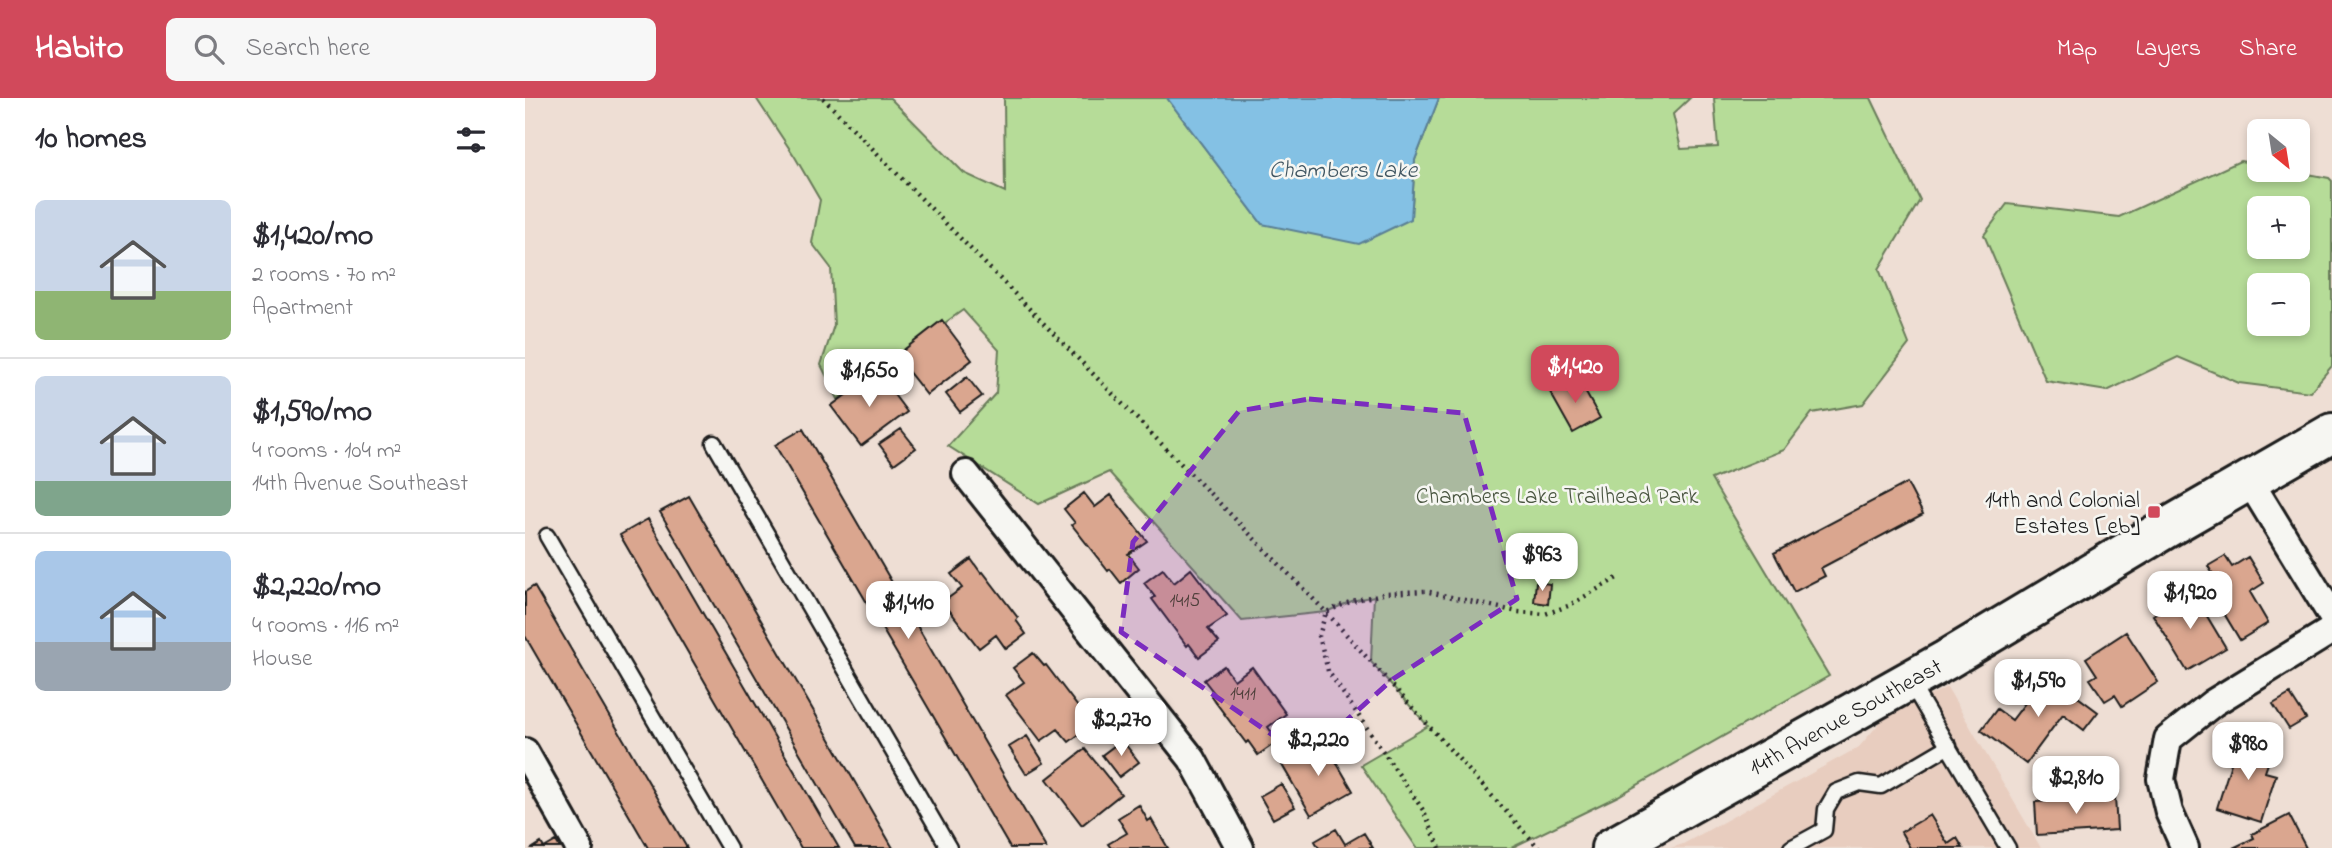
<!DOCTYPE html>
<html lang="en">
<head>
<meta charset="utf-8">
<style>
	body { margin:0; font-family:"Indie Flower",sans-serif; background:#f7f7f7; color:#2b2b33; height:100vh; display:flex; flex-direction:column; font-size:26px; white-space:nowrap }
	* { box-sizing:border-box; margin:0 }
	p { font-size:23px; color:#7c7c81 }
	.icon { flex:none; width:38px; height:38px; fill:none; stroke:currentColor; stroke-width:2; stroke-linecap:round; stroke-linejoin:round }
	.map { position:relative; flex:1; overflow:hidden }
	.side { display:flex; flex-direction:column; background:#fff; width:525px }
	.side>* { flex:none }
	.needle { width:46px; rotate:150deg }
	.fabs { position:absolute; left:1722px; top:21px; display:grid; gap:14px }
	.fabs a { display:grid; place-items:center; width:63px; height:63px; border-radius:10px; background:#fff; box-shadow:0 4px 10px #0003; font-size:35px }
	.price { position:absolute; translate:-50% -60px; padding:0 16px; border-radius:14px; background:#fff; color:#222; font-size:23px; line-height:46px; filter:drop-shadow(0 2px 4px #0008) }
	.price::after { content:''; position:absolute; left:50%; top:42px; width:21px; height:16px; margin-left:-10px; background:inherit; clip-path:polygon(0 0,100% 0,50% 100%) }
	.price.active { background:#d1495b; color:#fff }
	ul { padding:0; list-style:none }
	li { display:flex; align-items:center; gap:21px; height:175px; padding:0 35px }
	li+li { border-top:2px solid #e1e1e2 }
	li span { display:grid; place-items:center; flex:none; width:196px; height:140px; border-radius:10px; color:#555 }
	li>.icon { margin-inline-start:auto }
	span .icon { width:84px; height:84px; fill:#fffc; stroke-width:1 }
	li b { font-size:30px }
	h2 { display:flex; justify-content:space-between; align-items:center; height:84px; padding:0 35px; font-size:30px }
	header { display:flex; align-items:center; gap:42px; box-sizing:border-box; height:98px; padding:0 35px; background:#d1495b; color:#fff }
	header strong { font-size:33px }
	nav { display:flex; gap:38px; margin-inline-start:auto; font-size:24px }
	.search { width:490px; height:63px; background:#f7f7f7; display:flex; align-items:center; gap:18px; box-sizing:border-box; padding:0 24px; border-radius:10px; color:#7c7c81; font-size:26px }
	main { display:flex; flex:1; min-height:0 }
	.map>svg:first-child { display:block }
</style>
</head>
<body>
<header>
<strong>Habito</strong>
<div class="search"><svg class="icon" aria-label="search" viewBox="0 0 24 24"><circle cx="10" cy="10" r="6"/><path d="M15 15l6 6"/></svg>Search here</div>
<nav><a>Map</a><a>Layers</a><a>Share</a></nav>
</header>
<main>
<section class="side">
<h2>10 homes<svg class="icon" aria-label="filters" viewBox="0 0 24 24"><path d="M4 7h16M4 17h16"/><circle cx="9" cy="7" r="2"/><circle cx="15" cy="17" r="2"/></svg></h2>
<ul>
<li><span style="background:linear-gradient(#c9d6e8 65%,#8fb573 0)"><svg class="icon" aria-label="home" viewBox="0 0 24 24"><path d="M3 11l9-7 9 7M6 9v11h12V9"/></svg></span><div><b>$1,420/mo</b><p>2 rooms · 70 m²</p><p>Apartment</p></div></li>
<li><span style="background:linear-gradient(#c9d6e8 75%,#7fa58c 0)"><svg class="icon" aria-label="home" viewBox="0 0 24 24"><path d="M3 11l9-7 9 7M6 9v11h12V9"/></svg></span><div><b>$1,590/mo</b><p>4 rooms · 104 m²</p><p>14th Avenue Southeast</p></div></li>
<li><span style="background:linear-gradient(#a9c7e8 65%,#9aa5b1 0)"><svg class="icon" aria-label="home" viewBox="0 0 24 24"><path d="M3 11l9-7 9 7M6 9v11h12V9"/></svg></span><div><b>$2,220/mo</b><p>4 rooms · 116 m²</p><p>House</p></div></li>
</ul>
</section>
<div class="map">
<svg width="1807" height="750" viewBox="0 0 1807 750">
	<rect width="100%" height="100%" fill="#eeded4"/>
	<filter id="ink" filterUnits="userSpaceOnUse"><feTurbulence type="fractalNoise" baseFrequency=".0143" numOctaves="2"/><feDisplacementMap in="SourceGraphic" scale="14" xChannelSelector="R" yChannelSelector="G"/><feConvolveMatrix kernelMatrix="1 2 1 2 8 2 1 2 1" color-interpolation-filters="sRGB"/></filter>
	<g filter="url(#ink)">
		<!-- built -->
		<path fill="#e8cdbf" d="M1422 589 1516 750H1146L1158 746 1334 649 1358 621Z"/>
		<!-- green -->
		<path fill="#b6dc98" stroke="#697c5a" stroke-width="2" fill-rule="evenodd" d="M231 0H365L439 75 480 94 479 0H642L737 126 887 108 890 62 914 0H1165L1148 16 1156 51 1193 49 1189 0H1346L1395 102 1354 171 1384 246 1338 306 1287 315 1259 352 1186 381 1304 578 1093 698 986 750H892L836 667 903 628 846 564 849 498 827 503 801 514 717 523 584 374 514 406 423 348 471 295 474 252 438 212 313 301 296 267 309 227 306 170 287 145 295 102 270 59Z
			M1715 63 1734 66V72H1762L1804 80 1807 83V268L1785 294 1714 285 1653 259 1582 293 1521 283 1459 137 1482 106 1594 119ZM1734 110H1773V149H1734ZM1734 187H1773V226H1734Z"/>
		<!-- water -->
		<path fill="#84c1e4" stroke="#5a7f94" stroke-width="2" d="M642 0H914L890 62 886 121 834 146 737 126Z"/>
		<!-- building -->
		<path fill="#daa68f" stroke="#1c1c1c" stroke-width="2" d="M417 222 447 262 402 297 371 258Z
			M352 274 382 314 336 348 306 308Z
			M442 279 457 298 435 314 421 296Z
			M1052 279 1075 320 1048 335 1025 294Z
			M278 331 521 750H485L250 347Z
			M376 331 391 350 369 366 354 346Z
			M1382 385 1398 416 1296 470 1300 478 1269 494 1249 455Z
			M559 395 570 409 586 397 622 443 603 456 614 470 596 485 585 471 583 473 547 427 550 425 539 411Z
			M164 398 368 750H330L135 414Z
			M123 421 314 750H276L95 437Z
			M1700 458 1707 469 1723 459 1739 485 1725 494 1743 525 1715 542 1680 484 1689 478 1683 468Z
			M446 461 456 475 458 474 493 520 491 522 501 536 481 551 471 537 454 550 418 504 437 490 426 476Z
			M638 471 649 485 666 471 702 518 683 531 694 544 674 559 664 546 662 548 627 501 630 499 619 485Z
			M1011 484 1025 486 1023 506 1009 504Z
			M9 488 162 750H123L0 538V494Z
			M1667 493 1701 550 1662 573 1628 517Z
			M1601 534 1633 584 1597 608 1590 597 1580 603 1565 581 1572 577 1561 560Z
			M508 555 519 568 521 567 556 613 553 615 564 629 544 644 533 631 516 643 481 597 499 584 488 570Z
			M699 568 709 582 727 569 761 616 743 629 753 643 733 657 723 643 721 645 686 598 689 595 679 582Z
			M1522 576 1573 614 1559 632 1538 616 1501 666 1456 632 1472 611 1487 622Z
			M1765 596 1781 621 1764 631 1748 606Z
			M502 638 519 665 501 676 484 649Z
			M1714 640 1748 651 1740 674 1751 677 1736 724 1692 710Z
			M597 642 614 664 594 679 577 657Z
			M799 643 828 693 786 717 757 667Z
			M560 651 596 696 557 727 522 681Z
			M756 686 770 709 748 721 735 698Z
			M1590 699 1592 732 1512 737 1510 704Z
			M614 707 623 723 626 721 643 750H586L583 746 602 735 593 720Z
			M1405 717 1423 746 1432 740 1438 750H1385L1376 734Z
			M1764 717 1781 750H1708L1729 740 1727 736Z
			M811 731 820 746 839 735 848 750H794L790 743Z
			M31 743 35 750H8L16 745 19 750Z"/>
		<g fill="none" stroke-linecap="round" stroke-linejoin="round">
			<defs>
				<path id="lane" d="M189 345 424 750
					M22 438 204 750
					M1385 584 1483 750
					M1266 750 1299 732 1301 711 1311 694 1334 685 1356 688 1424 648"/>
				<path id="street" d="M441 376 667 661 715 750
					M1724 382 1807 518
					M0 654 54 750
					M1660 750 1644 714 1636 681 1643 641 1688 605 1807 532"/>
				<path id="secondary" d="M1086 750 1421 562 1640 431 1807 335"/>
			</defs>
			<!-- lane casing -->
			<use href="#lane" stroke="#1c1c1c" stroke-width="19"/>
			<!-- street casing -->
			<use href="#street" stroke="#1c1c1c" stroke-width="32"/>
			<!-- secondary casing -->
			<use href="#secondary" stroke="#1c1c1c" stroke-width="44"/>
			<!-- path -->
			<path stroke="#1c1c1c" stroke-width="4.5" stroke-dasharray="2 5" stroke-linecap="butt" d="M298 0 801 514 1014 750
				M915 750 898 712 803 573 794 538 801 514 827 503 862 495 900 493 993 514 1020 516 1043 508 1092 480"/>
			<!-- lane -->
			<use href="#lane" stroke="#f6f6f2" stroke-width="14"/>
			<!-- street -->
			<use href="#street" stroke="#f6f6f2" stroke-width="26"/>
			<!-- secondary -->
			<use href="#secondary" stroke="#f6f6f2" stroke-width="38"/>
		</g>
	</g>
	<!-- marked area -->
	<path fill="#7b2cbf" fill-opacity="0.2" stroke="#7b2cbf" stroke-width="5" stroke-dasharray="14 9" stroke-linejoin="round" d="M784 301 939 315 992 501 868 581 780 659 596 534 608 444 714 313Z"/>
	<!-- markers -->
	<rect fill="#d1495b" stroke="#f6f6f2" stroke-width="2.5" x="1622" y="407" width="14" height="14" rx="3.5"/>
	<g text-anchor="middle" stroke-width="5" stroke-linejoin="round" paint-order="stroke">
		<!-- number labels -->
		<g font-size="19" fill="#4c3e39">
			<text x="660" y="508">1415</text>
			<text x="718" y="601">1411</text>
		</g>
		<!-- park labels -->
		<g font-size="23" fill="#4a5641" stroke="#f6f6f2">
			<text x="1032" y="405">Chambers Lake Trailhead Park</text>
		</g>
		<!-- poi labels -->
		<g font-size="23" fill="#1c1c1c" stroke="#f6f6f2" text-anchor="end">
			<text x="1615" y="409">14th and Colonial<tspan x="1615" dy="26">Estates [eb]</tspan></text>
		</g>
		<!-- street labels -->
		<g font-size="23" fill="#1c1c1c" stroke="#f6f6f2">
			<text transform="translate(1320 618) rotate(-29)" y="8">14th Avenue Southeast</text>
		</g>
		<!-- water labels -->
		<g font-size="24" font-style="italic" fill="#405662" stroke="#f6f6f2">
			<text x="818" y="79">Chambers Lake</text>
		</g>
	</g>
</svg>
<div class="fabs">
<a><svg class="needle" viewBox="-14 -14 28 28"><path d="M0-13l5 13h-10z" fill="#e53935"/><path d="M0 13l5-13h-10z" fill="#7c7c81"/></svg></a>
<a>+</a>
<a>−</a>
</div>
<b class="price active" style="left:1050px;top:307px">$1,420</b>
<b class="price" style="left:344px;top:311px">$1,650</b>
<b class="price" style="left:1017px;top:495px">$963</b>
<b class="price" style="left:1665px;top:533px">$1,920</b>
<b class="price" style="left:383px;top:543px">$1,410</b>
<b class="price" style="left:1513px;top:621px">$1,590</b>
<b class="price" style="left:596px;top:660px">$2,270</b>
<b class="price" style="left:793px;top:680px">$2,220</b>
<b class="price" style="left:1723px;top:684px">$980</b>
<b class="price" style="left:1551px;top:718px">$2,810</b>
</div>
</main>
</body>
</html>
